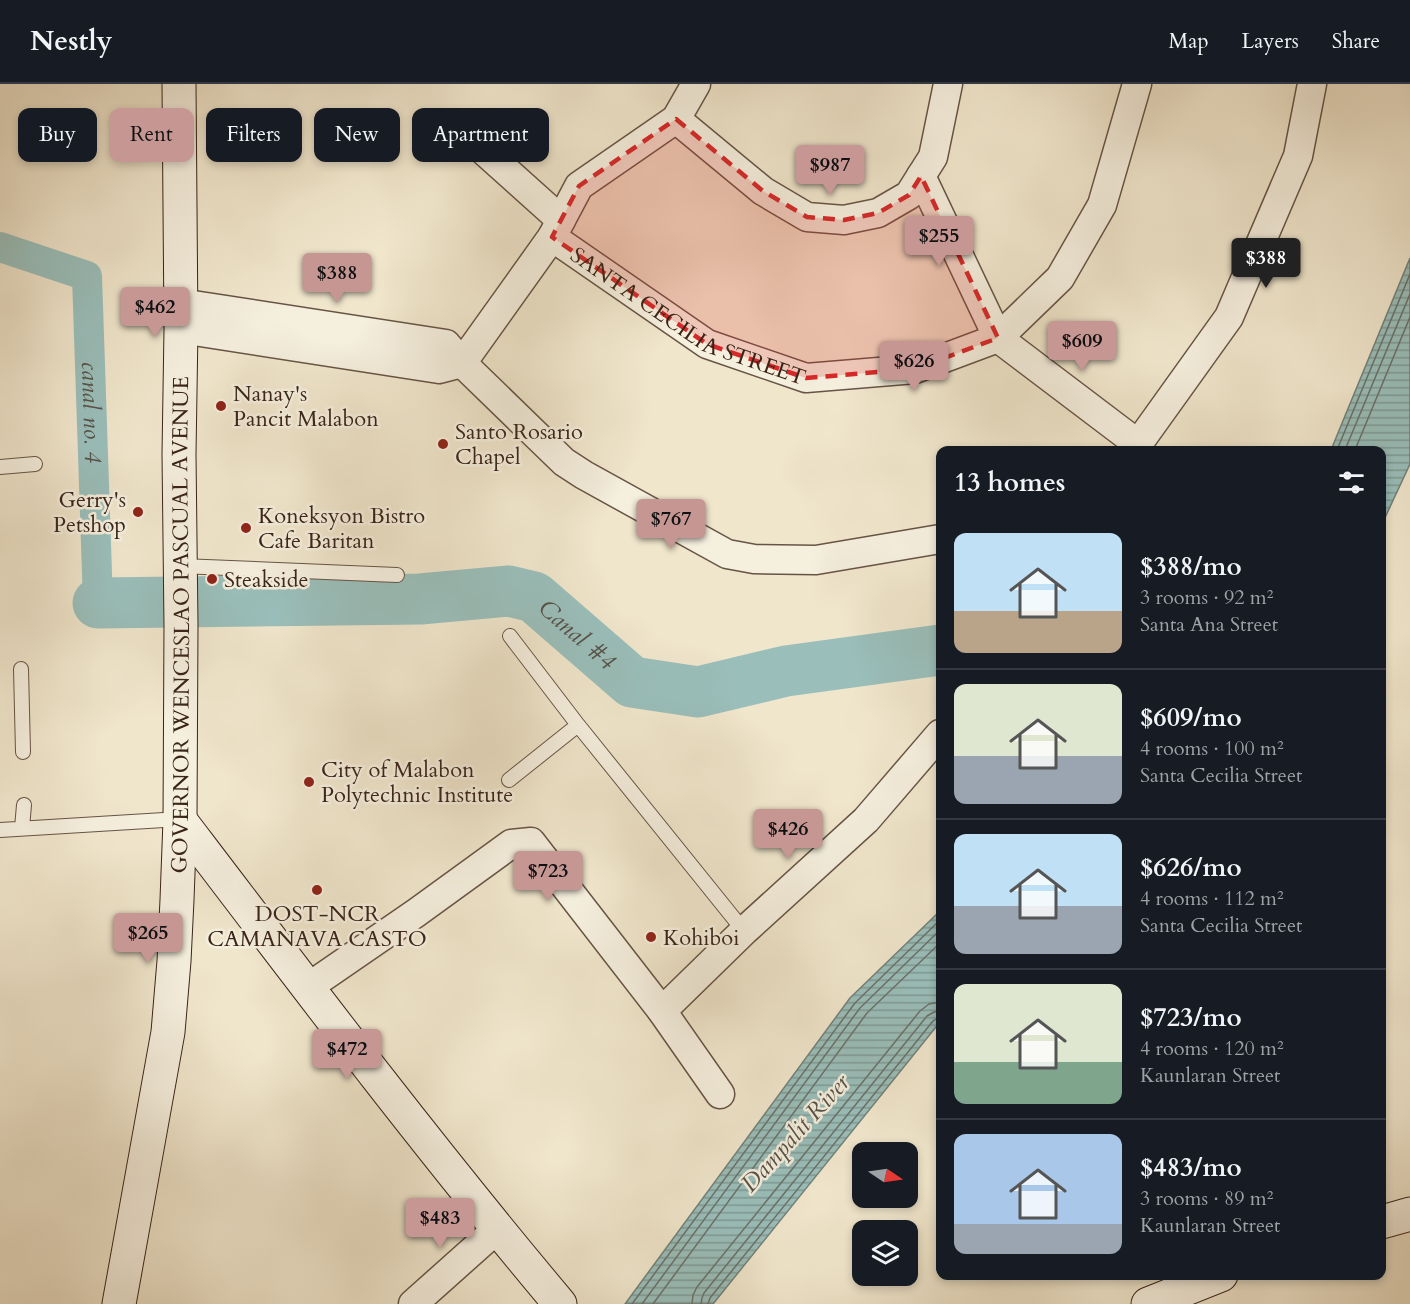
<!DOCTYPE html>
<html lang="en">
<head>
<meta charset="utf-8">
<style>
	body { margin:0; font-family:Cardo,serif; background:#20242c; color:#f1f3f6; height:100vh; display:flex; flex-direction:column; font-size:22px; white-space:nowrap }
	* { box-sizing:border-box; margin:0 }
	p { font-size:20px; color:#9ea1a6 }
	.icon { flex:none; width:33px; height:33px; fill:none; stroke:currentColor; stroke-width:2; stroke-linecap:round; stroke-linejoin:round }
	.map { position:relative; flex:1; overflow:hidden }
	.side { position:absolute; left:936px; top:362px; width:450px; height:834px; display:flex; flex-direction:column; background:#171b24; border-radius:12px; box-shadow:0 3px 9px #0003 }
	.side>* { flex:none }
	.guide { position:absolute; left:18px; top:24px; width:570px; height:54px; display:flex; gap:12px }
	.needle { width:39px; rotate:103deg }
	.tools { position:absolute; left:852px; top:1058px; display:grid; gap:12px }
	.tools a { display:grid; place-items:center; width:66px; height:66px; border-radius:12px; background:#171b24; box-shadow:0 3px 9px #0003; font-size:30px }
	.price { position:absolute; translate:-50% -51px; padding:0 14px; border-radius:6px; background:#c59692; color:#111; font-size:20px; line-height:39px; filter:drop-shadow(0 2px 3px #0008) }
	.price::after { content:''; position:absolute; left:50%; top:36px; width:18px; height:14px; margin-left:-9px; background:inherit; clip-path:polygon(0 0,100% 0,50% 100%) }
	.price.current { background:#222; color:#fff }
	ul { padding:0; list-style:none }
	li { display:flex; align-items:center; gap:18px; height:150px; padding:0 18px }
	li+li { border-top:2px solid #363941 }
	li span { display:grid; place-items:center; flex:none; width:168px; height:120px; border-radius:12px; color:#555 }
	li>.icon { margin-inline-start:auto }
	span .icon { width:72px; height:72px; fill:#fffc; stroke-width:1 }
	li b { font-size:26px }
	h2 { display:flex; justify-content:space-between; align-items:center; height:72px; padding:0 18px; font-size:26px }
	.chip { padding:0 21px; border-radius:12px; background:#171b24; box-shadow:0 3px 9px #0003; font-size:21px; line-height:54px }
	.chip.current { background:#c59692; color:#111 }
	header { display:flex; align-items:center; gap:36px; box-sizing:border-box; height:84px; padding:0 30px; background:#171b24; border-bottom:2px solid #363941 }
	header strong { font-size:28px }
	nav { display:flex; gap:33px; margin-inline-start:auto; font-size:21px }
	.map>svg:first-child { display:block }
</style>
</head>
<body>
<header>
<strong>Nestly</strong>
<nav><a>Map</a><a>Layers</a><a>Share</a></nav>
</header>
<div class="map">
<svg width="1410" height="1220" viewBox="0 0 1410 1220">
	<defs>
		<pattern id="water-rules" width="6" height="5" patternUnits="userSpaceOnUse" patternTransform="scale(1.5)"><rect width="6" height="5" fill="#9abfbb"/><path d="M0 2.5h6" fill="none" stroke="#7f9b97"/></pattern>
	</defs>
	<rect width="100%" height="100%" fill="#f0e6cc"/>
	<filter id="stains"><feTurbulence type="fractalNoise" baseFrequency=".00333" numOctaves="4"/><feColorMatrix values="0 0 0 0 .2 0 0 0 0 .09 0 0 0 0 .02 0 0 0 .5 -.17"/></filter>
	<radialGradient id="worn" r=".72"><stop offset=".6" stop-color="#630" stop-opacity="0"/><stop offset="1" stop-color="#630" stop-opacity=".3"/></radialGradient>
	<!-- water -->
	<path fill="url(#water-rules)" stroke="#73817a" stroke-width="1.5" d="M1410 174V380L1382 440V366H1331Z
		M940 827V938L713 1220H625L850 914Z"/>
	<g fill="none" stroke-linecap="round" stroke-linejoin="round">
		<!-- shore -->
		<path stroke="#6a726a" stroke-width="1.5" d="M1337 366 1410 190
			M1345 366 1410 210
			M1355 366 1410 233
			M632 1220 855 919 940 836
			M642 1220 860 924 940 846
			M653 1220 867 929 940 859
			M692 1220 693 1211 697 1203 920 927 929 920 940 918
			M701 1220 702 1214 704 1209 927 932 934 928 940 927
			M708 1220 710 1214 933 937 936 935 940 934"/>
		<!-- canal -->
		<path stroke="#9abfbb" stroke-width="30" id="s1" d="M0 163 87 192 98 519"/>
		<!-- river -->
		<path stroke="#9abfbb" stroke-width="51" id="s2" d="M98 519 420 515 509 507 534 513 632 598 698 608 786 587 940 566"/>
		<defs>
			<path id="lane" d="M0 383 35 380
				M181 482 397 491
				M21 585 23 668
				M578 641 744 847
				M509 696 578 641 510 552
				M22 744 24 721
				M0 746 164 736H180"/>
			<g id="street">
				<path d="M676 35 763 107 807 133 844 136 878 129 909 111 933 73 948 0"/>
				<path d="M497 43 483 60V66L561 136"/>
				<path d="M921 92 998 254 1138 360"/>
				<path id="s3" d="M552 153 707 260 806 294 915 285 998 254 1060 194 1102 121 1137 0"/>
				<path d="M180 219 446 260 462 279 564 378 584 391 727 470 754 475 816 476 940 455"/>
				<path d="M181 245 439 285 462 279"/>
				<path d="M462 279 552 153 579 102 676 35 696 0"/>
				<path d="M1131 366 1138 360 1229 233 1298 72 1312 0"/>
				<path d="M307 904 416 829 511 760 531 758 662 927 720 1010"/>
				<path d="M662 927 744 847 866 736 940 650"/>
				<path d="M413 1220 497 1145"/>
			</g>
			<g id="secondary">
				<path d="M180 736C304 899 428 1063 560 1220"/>
				<path d="M1382 1138 1410 1130"/>
				<path id="s4" d="M119 1220 168 948 174 877 177 816 180 736 181 541 179 370 181 245 179 0"/>
				<path d="M1148 1220 1221 1191"/>
			</g>
		</defs>
		<!-- lane casing -->
		<use href="#lane" stroke="#675445" stroke-width="16"/>
		<!-- street casing -->
		<use href="#street" stroke="#675445" stroke-width="31"/>
		<!-- secondary casing -->
		<use href="#secondary" stroke="#392418" stroke-width="35"/>
		<!-- lane -->
		<use href="#lane" stroke="#f5efde" stroke-width="14"/>
		<!-- street -->
		<use href="#street" stroke="#f5efde" stroke-width="28"/>
		<!-- secondary -->
		<use href="#secondary" stroke="#f5efde" stroke-width="33"/>
	</g>
	<!-- marked area -->
	<path fill="#d62828" fill-opacity="0.2" stroke="#d62828" stroke-width="4.5" stroke-dasharray="12 8" stroke-linejoin="round" d="M676 35 763 107 807 133 844 136 878 129 909 111 921 92 998 254 915 285 806 294 707 260 552 153 579 102Z"/>
	<!-- markers -->
	<g fill="#8f2418" stroke="#f5efde" stroke-width="2">
		<circle cx="221" cy="322" r="6"/>
		<circle cx="443" cy="360" r="6"/>
		<circle cx="138" cy="428" r="6"/>
		<circle cx="246" cy="444" r="6"/>
		<circle cx="212" cy="495" r="6"/>
		<circle cx="309" cy="698" r="6"/>
		<circle cx="317" cy="806" r="6"/>
		<circle cx="651" cy="853" r="6"/>
	</g>
	<g text-anchor="middle" stroke-width="5" stroke-linejoin="round" paint-order="stroke">
		<!-- street labels -->
		<g font-size="22" fill="#392418" stroke="#f5efde">
			<text dy="8" stroke="none"><textPath href="#s3" startOffset="159">SANTA CECILIA STREET</textPath></text>
			<text dy="8" stroke="none"><textPath href="#s4" startOffset="684">GOVERNOR WENCESLAO PASCUAL AVENUE</textPath></text>
		</g>
		<!-- poi labels -->
		<g font-size="22" fill="#392418" stroke="#f5efde" text-anchor="start">
			<text x="233" y="317">Nanay's<tspan x="233" dy="25">Pancit Malabon</tspan></text>
			<text x="455" y="355">Santo Rosario<tspan x="455" dy="25">Chapel</tspan></text>
			<text x="126" y="423" text-anchor="end">Gerry's<tspan x="126" dy="25">Petshop</tspan></text>
			<text x="258" y="439">Koneksyon Bistro<tspan x="258" dy="25">Cafe Baritan</tspan></text>
			<text x="224" y="503">Steakside</text>
			<text x="321" y="693">City of Malabon<tspan x="321" dy="25">Polytechnic Institute</tspan></text>
			<text x="317" y="837" text-anchor="middle">DOST-NCR<tspan x="317" dy="25">CAMANAVA CASTO</tspan></text>
			<text x="663" y="861">Kohiboi</text>
		</g>
		<!-- water labels -->
		<g font-size="24" font-style="italic" fill="#565249" stroke="#f5efde">
			<text dy="8" stroke="none"><textPath href="#s1" startOffset="228">canal no. 4</textPath></text>
			<text dy="8" stroke="none"><textPath href="#s2" startOffset="494">Canal #4</textPath></text>
			<text transform="translate(795 1049) rotate(-48)" y="8">Dampalit River</text>
		</g>
	</g>
	<rect width="100%" height="100%" filter="url(#stains)"/>
	<rect width="100%" height="100%" fill="url(#worn)"/>
</svg>
<div class="tools">
<a><svg class="needle" viewBox="-14 -14 28 28"><path d="M0-13l5 13h-10z" fill="#e53935"/><path d="M0 13l5-13h-10z" fill="#9ea1a6"/></svg></a>
<a><svg class="icon" aria-label="layers" viewBox="0 0 24 24"><path d="M12 4l9 5-9 5-9-5zM3 14l9 5 9-5"/></svg></a>
</div>
<b class="price" style="left:830px;top:112px">$987</b>
<b class="price" style="left:939px;top:183px">$255</b>
<b class="price current" style="left:1266px;top:205px">$388</b>
<b class="price" style="left:337px;top:220px">$388</b>
<b class="price" style="left:155px;top:254px">$462</b>
<b class="price" style="left:1082px;top:288px">$609</b>
<b class="price" style="left:914px;top:308px">$626</b>
<b class="price" style="left:671px;top:466px">$767</b>
<b class="price" style="left:788px;top:776px">$426</b>
<b class="price" style="left:548px;top:818px">$723</b>
<b class="price" style="left:148px;top:880px">$265</b>
<b class="price" style="left:347px;top:996px">$472</b>
<b class="price" style="left:440px;top:1165px">$483</b>
<div class="guide">
<a class="chip">Buy</a>
<a class="chip current">Rent</a>
<a class="chip">Filters</a>
<a class="chip">New</a>
<a class="chip">Apartment</a>
</div>
<section class="side">
<h2>13 homes<svg class="icon" aria-label="filters" viewBox="0 0 24 24"><path d="M4 7h16M4 17h16"/><circle cx="9" cy="7" r="2"/><circle cx="15" cy="17" r="2"/></svg></h2>
<ul>
<li><span style="background:linear-gradient(#bfe0f5 65%,#b9a48a 0)"><svg class="icon" aria-label="home" viewBox="0 0 24 24"><path d="M3 11l9-7 9 7M6 9v11h12V9"/></svg></span><div><b>$388/mo</b><p>3 rooms · 92 m²</p><p>Santa Ana Street</p></div></li>
<li><span style="background:linear-gradient(#dfe7d0 60%,#9aa5b1 0)"><svg class="icon" aria-label="home" viewBox="0 0 24 24"><path d="M3 11l9-7 9 7M6 9v11h12V9"/></svg></span><div><b>$609/mo</b><p>4 rooms · 100 m²</p><p>Santa Cecilia Street</p></div></li>
<li><span style="background:linear-gradient(#bfe0f5 60%,#9aa5b1 0)"><svg class="icon" aria-label="home" viewBox="0 0 24 24"><path d="M3 11l9-7 9 7M6 9v11h12V9"/></svg></span><div><b>$626/mo</b><p>4 rooms · 112 m²</p><p>Santa Cecilia Street</p></div></li>
<li><span style="background:linear-gradient(#dfe7d0 65%,#7fa58c 0)"><svg class="icon" aria-label="home" viewBox="0 0 24 24"><path d="M3 11l9-7 9 7M6 9v11h12V9"/></svg></span><div><b>$723/mo</b><p>4 rooms · 120 m²</p><p>Kaunlaran Street</p></div></li>
<li><span style="background:linear-gradient(#a9c7e8 75%,#9aa5b1 0)"><svg class="icon" aria-label="home" viewBox="0 0 24 24"><path d="M3 11l9-7 9 7M6 9v11h12V9"/></svg></span><div><b>$483/mo</b><p>3 rooms · 89 m²</p><p>Kaunlaran Street</p></div></li>
</ul>
</section>
</div>
</body>
</html>
